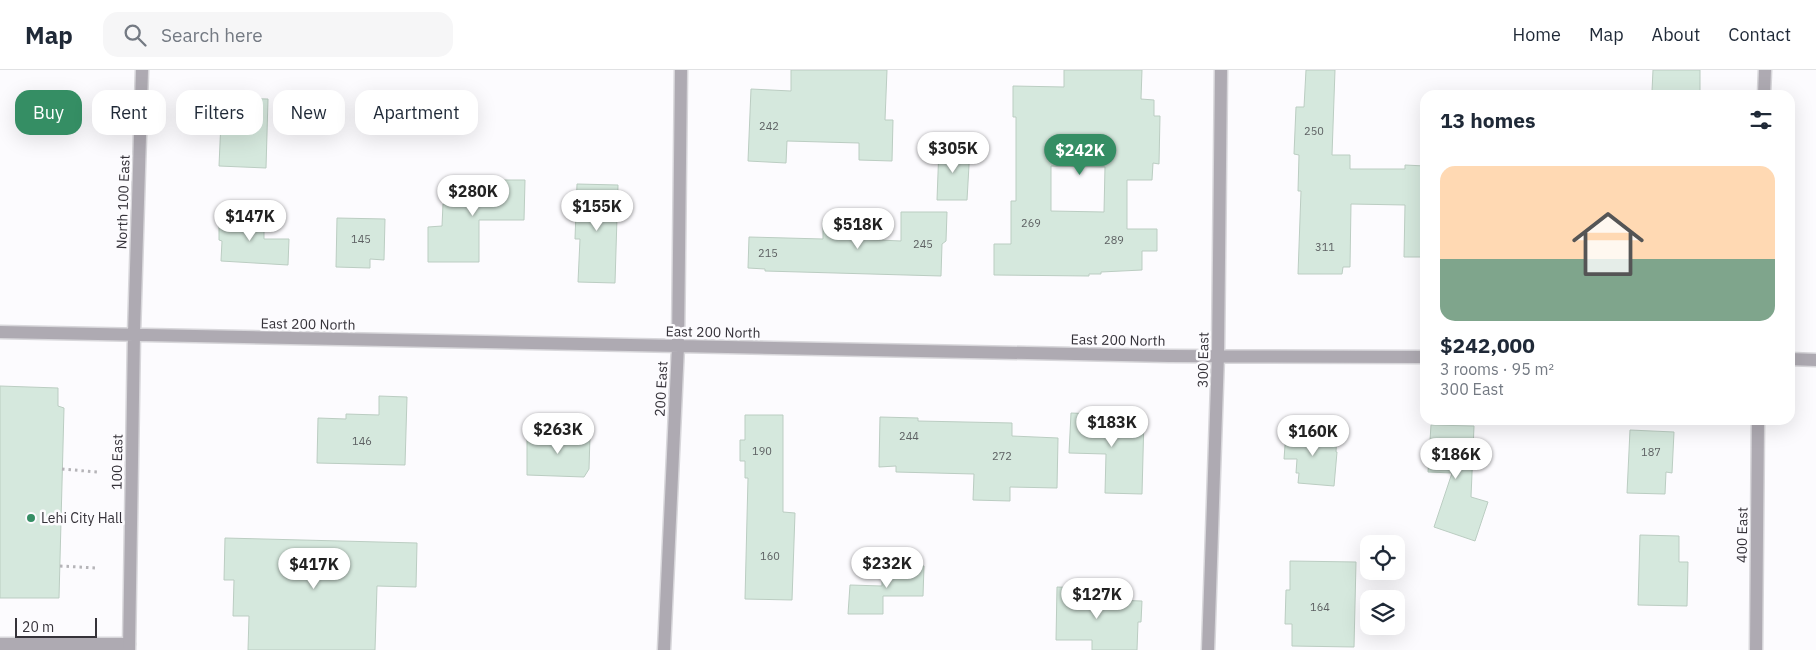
<!DOCTYPE html>
<html lang="en">
<head>
<meta charset="utf-8">
<style>
	body { margin:0; font-family:"IBM Plex Sans",sans-serif; background:#f6f6f7; color:#1f2937; height:100vh; display:flex; flex-direction:column; font-size:19px; white-space:nowrap }
	* { box-sizing:border-box; margin:0 }
	p { font-size:16px; color:#747a83 }
	.icon { flex:none; width:28px; height:28px; fill:none; stroke:currentColor; stroke-width:2; stroke-linecap:round; stroke-linejoin:round }
	.map { position:relative; flex:1; overflow:hidden }
	.details { position:absolute; left:1420px; top:20px; width:375px; height:335px; display:flex; flex-direction:column; background:#fff; border-radius:15px; box-shadow:0 5px 20px #0002 }
	.details>* { flex:none }
	.hud { position:absolute; left:15px; top:20px; width:475px; height:45px; display:flex; gap:10px }
	.controls { position:absolute; left:1360px; top:465px; display:grid; gap:10px }
	.controls a { display:grid; place-items:center; width:45px; height:45px; border-radius:10px; background:#fff; box-shadow:0 5px 20px #0002; font-size:25px }
	.scale { position:absolute; left:15px; bottom:12px; width:82px; box-sizing:border-box; padding-left:5px; border:2px solid #353239; border-top:0; font-size:14px; line-height:18px; white-space:nowrap; color:#353239; -webkit-text-stroke:4px #fcfbfe; paint-order:stroke }
	.price { position:absolute; translate:-50% -42px; padding:0 11px; border-radius:18px; background:#fff; color:#222; font-size:16px; line-height:32px; filter:drop-shadow(0 1px 2px #0008) }
	.price::after { content:''; position:absolute; left:50%; top:30px; width:15px; height:11px; margin-left:-8px; background:inherit; clip-path:polygon(0 0,100% 0,50% 100%) }
	.price.selected { background:#358e64; color:#fff }
	ul { padding:0; list-style:none }
	li { display:grid; align-content:center; gap:10px; height:265px; padding:0 20px }
	li span { display:grid; place-items:center; height:155px; border-radius:15px; color:#555 }
	li>.icon { margin-inline-start:auto }
	span .icon { width:90px; height:90px; fill:#fffc; stroke-width:1 }
	li b { font-size:21px }
	h2 { display:flex; justify-content:space-between; align-items:center; height:60px; padding:0 20px; font-size:21px }
	.pill { padding:0 18px; border-radius:15px; background:#fff; box-shadow:0 5px 20px #0002; font-size:18px; line-height:45px }
	.pill.selected { background:#358e64; color:#fff }
	header { display:flex; align-items:center; gap:30px; box-sizing:border-box; height:70px; padding:0 25px; background:#fff; border-bottom:1px solid #e0e1e3 }
	header strong { font-size:24px }
	nav { display:flex; gap:28px; margin-inline-start:auto; font-size:18px }
	.search { width:350px; height:45px; background:#f6f6f7; display:flex; align-items:center; gap:12px; box-sizing:border-box; padding:0 18px; border-radius:15px; color:#747a83; font-size:19px }
	.map>svg:first-child { display:block }
</style>
</head>
<body>
<header>
<strong>Map</strong>
<div class="search"><svg class="icon" aria-label="search" viewBox="0 0 24 24"><circle cx="10" cy="10" r="6"/><path d="M15 15l6 6"/></svg>Search here</div>
<nav><a>Home</a><a>Map</a><a>About</a><a>Contact</a></nav>
</header>
<div class="map">
<svg width="1816" height="580" viewBox="0 0 1816 580">
	<rect width="100%" height="100%" fill="#fcfbfe"/>
	<!-- building -->
	<path fill="#d5e8dd" stroke="#bbcdc2" fill-rule="evenodd" d="M791 0H887L885 50H893L892 91 859 90V73L787 71 786 93 748 91 751 19 791 21Z
		M1064 0H1142L1141 29 1154 30V46H1160L1159 94 1153 93 1152 110H1127V159H1157V181H1142V200L1101 202V204H1089V206L994 205V174H1011V131H1016V47H1013V16L1064 17ZM1051 96 1105 97 1104 142 1051 141Z
		M1306 0H1335L1332 85H1350V99H1405V95L1425 96V187H1404L1405 135 1351 134 1350 197H1343L1342 204H1298L1301 121H1298L1299 85 1294 84 1296 37H1304Z
		M1653 0H1700V22L1652 21Z
		M222 28 268 29 266 98 219 96Z
		M939 77 970 78 967 130H937Z
		M447 110H525L524 150H479V192H428V157L442 156 443 134H447Z
		M577 114 618 115 615 213 578 212 580 169H575Z
		M901 142H947L946 171 942 174 941 206 765 201V199L748 198 749 167 823 169V150L845 151V166L857 167 856 169 901 171Z
		M219 146 264 147V169H289L288 195 221 191 222 171 219 170Z
		M337 148 385 149 384 190 370 189V198L336 197Z
		M0 316 58 318V336L64 338 59 528H0Z
		M379 326 407 327 405 395 317 393 318 348 346 349V344L379 345Z
		M1071 343 1093 344V345L1144 347 1142 424 1105 423 1106 384 1069 383Z
		M745 345H783V442L795 443 792 530 745 529 748 408H745V391H740V370H745Z
		M880 347 918 348V351L1012 353V366L1058 368 1057 418 1010 417V431L973 430 974 404 896 402V396L879 397Z
		M1431 355 1474 356 1471 427 1488 432 1475 471 1434 457 1452 403 1428 402Z
		M1630 360 1674 362 1672 403 1666 402 1665 424 1627 423Z
		M527 362 590 365 589 399 584 407 527 405Z
		M1286 362 1337 365 1336 382H1337L1334 416 1298 413 1299 403H1296L1297 389H1284Z
		M1640 465 1679 466V492H1688L1687 536 1638 535Z
		M225 468 417 473 416 517 377 516 375 580H248L249 546H233L234 510H224Z
		M1290 491 1356 492 1354 577 1292 576V554H1285L1286 520H1290Z
		M882 494 924 496 923 526H883V544H848L850 515 882 516Z
		M1057 517 1084 518V529L1142 531 1141 552H1138L1137 580H1092V570H1056Z"/>
	<g fill="none" stroke-linecap="round" stroke-linejoin="round">
		<defs>
			<path id="service" d="M0 574H129"/>
			<path id="minor" d="M1764 25 1765 0
				M0 262 1169 286 1425 287
				M1790 289 1816 290
				M129 580 134 264 142 0
				M664 580 678 276 681 0
				M1208 580 1218 285 1221 0
				M1756 580 1758 350"/>
		</defs>
		<!-- service casing -->
		<use href="#service" stroke="#d8d7db" stroke-width="15"/>
		<!-- minor casing -->
		<use href="#minor" stroke="#d8d7db" stroke-width="15"/>
		<!-- path -->
		<path stroke="#b5b4b8" stroke-width="3" stroke-dasharray="2.5 4" stroke-linecap="butt" d="M62 399 97 402
			M60 496 96 498"/>
		<!-- service -->
		<use href="#service" stroke="#aeaab2" stroke-width="12"/>
		<!-- minor -->
		<use href="#minor" stroke="#aeaab2" stroke-width="12"/>
	</g>
	<!-- markers -->
	<circle fill="#358e64" stroke="#fcfbfe" stroke-width="2" cx="31" cy="448" r="5"/>
	<g text-anchor="middle" stroke-width="5" stroke-linejoin="round" paint-order="stroke">
		<!-- number labels -->
		<g font-size="11" fill="#5d6062">
			<text x="769" y="60">242</text>
			<text x="1314" y="65">250</text>
			<text x="1031" y="157">269</text>
			<text x="361" y="173">145</text>
			<text x="1114" y="174">289</text>
			<text x="923" y="178">245</text>
			<text x="1325" y="181">311</text>
			<text x="768" y="187">215</text>
			<text x="909" y="370">244</text>
			<text x="362" y="375">146</text>
			<text x="762" y="385">190</text>
			<text x="1651" y="386">187</text>
			<text x="1002" y="390">272</text>
			<text x="770" y="490">160</text>
			<text x="1320" y="541">164</text>
		</g>
		<!-- street labels -->
		<g font-size="14" fill="#353239" stroke="#fcfbfe">
			<text transform="translate(123 132) rotate(-88)" y="5">North 100 East</text>
			<text transform="translate(308 254) rotate(1)" y="5">East 200 North</text>
			<text transform="translate(713 262) rotate(1)" y="5">East 200 North</text>
			<text transform="translate(1118 270) rotate(1)" y="5">East 200 North</text>
			<text transform="translate(1203 290) rotate(-89)" y="5">300 East</text>
			<text transform="translate(661 319) rotate(-87)" y="5">200 East</text>
			<text transform="translate(117 392) rotate(-89)" y="5">100 East</text>
			<text transform="translate(1742 465) rotate(-89)" y="5">400 East</text>
		</g>
		<!-- poi labels -->
		<g font-size="14" fill="#353239" stroke="#fcfbfe" text-anchor="start">
			<text x="41" y="453">Lehi City Hall</text>
		</g>
	</g>
</svg>
<div class="controls">
<a><svg class="icon" aria-label="locate" viewBox="0 0 24 24"><circle cx="12" cy="12" r="6"/><path d="M12 2v4M12 18v4M2 12h4M18 12h4"/></svg></a>
<a><svg class="icon" aria-label="layers" viewBox="0 0 24 24"><path d="M12 4l9 5-9 5-9-5zM3 14l9 5 9-5"/></svg></a>
</div>
<div class="scale">20 m</div>
<b class="price" style="left:953px;top:104px">$305K</b>
<b class="price selected" style="left:1080px;top:106px">$242K</b>
<b class="price" style="left:473px;top:147px">$280K</b>
<b class="price" style="left:597px;top:162px">$155K</b>
<b class="price" style="left:250px;top:172px">$147K</b>
<b class="price" style="left:858px;top:180px">$518K</b>
<b class="price" style="left:1112px;top:378px">$183K</b>
<b class="price" style="left:558px;top:385px">$263K</b>
<b class="price" style="left:1313px;top:387px">$160K</b>
<b class="price" style="left:1456px;top:410px">$186K</b>
<b class="price" style="left:887px;top:519px">$232K</b>
<b class="price" style="left:314px;top:520px">$417K</b>
<b class="price" style="left:1097px;top:550px">$127K</b>
<div class="hud">
<a class="pill selected">Buy</a>
<a class="pill">Rent</a>
<a class="pill">Filters</a>
<a class="pill">New</a>
<a class="pill">Apartment</a>
</div>
<section class="details">
<h2>13 homes<svg class="icon" aria-label="filters" viewBox="0 0 24 24"><path d="M4 7h16M4 17h16"/><circle cx="9" cy="7" r="2"/><circle cx="15" cy="17" r="2"/></svg></h2>
<ul>
<li><span style="background:linear-gradient(#ffd9b3 60%,#7fa58c 0)"><svg class="icon" aria-label="home" viewBox="0 0 24 24"><path d="M3 11l9-7 9 7M6 9v11h12V9"/></svg></span><div><b>$242,000</b><p>3 rooms · 95 m²</p><p>300 East</p></div></li>
</ul>
</section>
</div>
</body>
</html>
